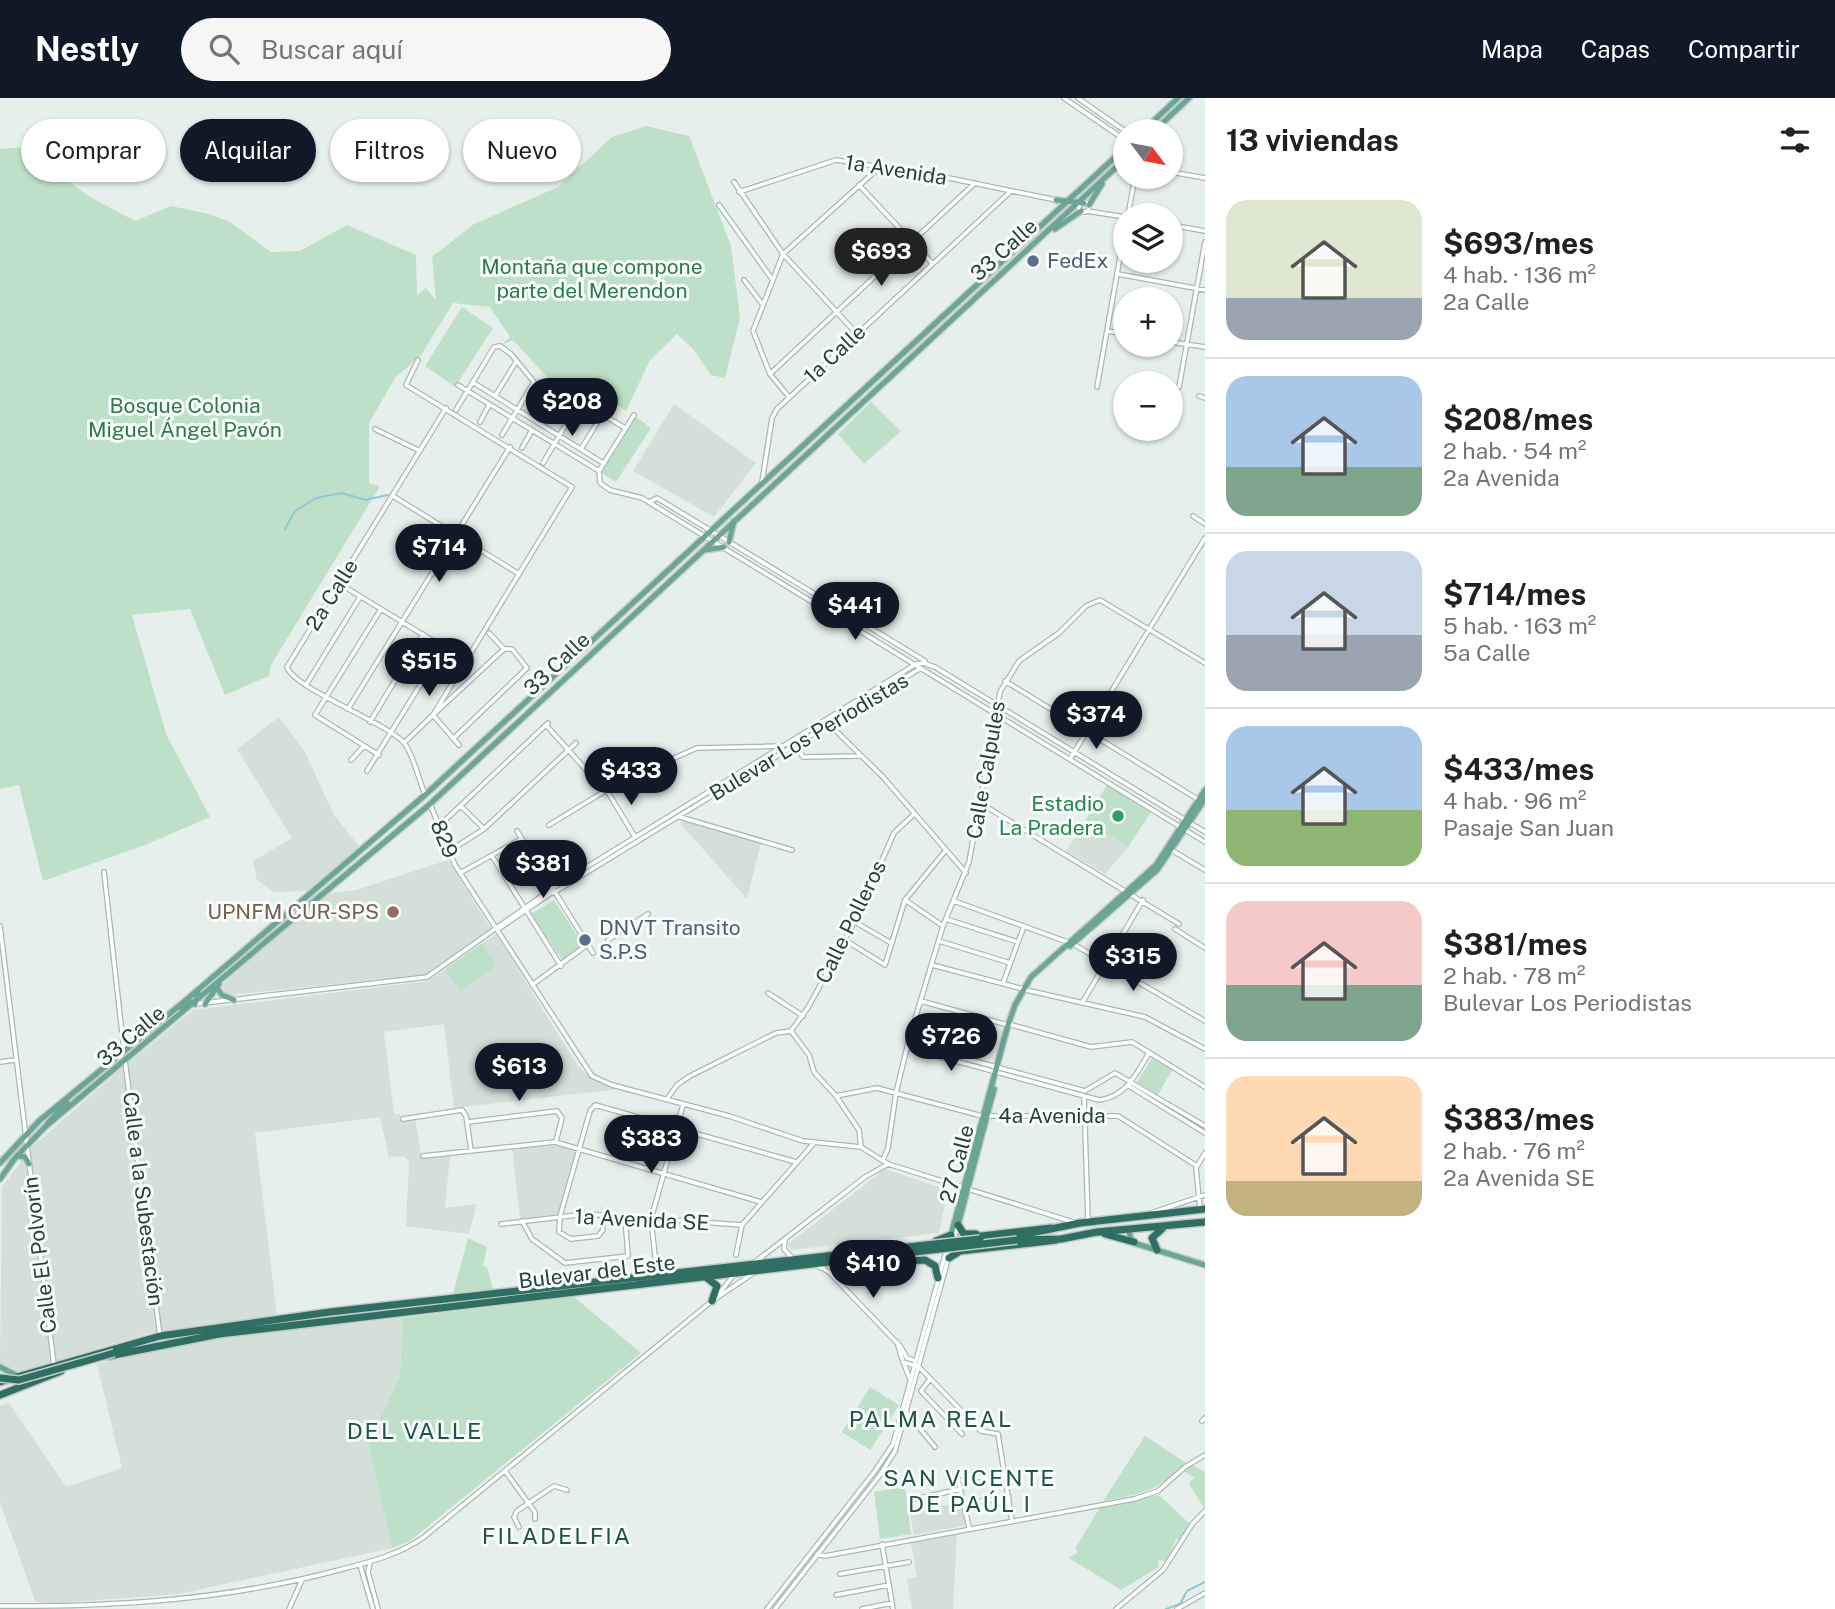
<!DOCTYPE html>
<html lang="es">
<head>
<meta charset="utf-8">
<style>
	body { margin:0; font-family:"Public Sans",sans-serif; background:#f6f6f6; color:#202124; height:100vh; display:flex; flex-direction:column; font-size:26px; white-space:nowrap }
	* { box-sizing:border-box; margin:0 }
	p { font-size:23px; color:#757577 }
	.icon { flex:none; width:38px; height:38px; fill:none; stroke:currentColor; stroke-width:2; stroke-linecap:round; stroke-linejoin:round }
	.map { position:relative; flex:1; overflow:hidden }
	.drawer { display:flex; flex-direction:column; background:#fff; width:630px }
	.drawer>* { flex:none }
	.guide { position:absolute; left:21px; top:21px; width:665px; height:63px; display:flex; gap:14px }
	.needle { width:46px; rotate:122deg }
	.tools { position:absolute; left:1113px; top:21px; display:grid; gap:14px }
	.tools a { display:grid; place-items:center; width:70px; height:70px; border-radius:50%; background:#fff; box-shadow:0 2px 5px #0004; font-size:35px }
	.price { position:absolute; translate:-50% -60px; padding:0 16px; border-radius:24px; background:#111827; color:#fff; font-size:23px; line-height:46px; filter:drop-shadow(0 2px 4px #0008) }
	.price::after { content:''; position:absolute; left:50%; top:42px; width:21px; height:16px; margin-left:-10px; background:inherit; clip-path:polygon(0 0,100% 0,50% 100%) }
	.price.on { background:#222; color:#fff }
	ul { padding:0; list-style:none }
	li { display:flex; align-items:center; gap:21px; height:175px; padding:0 21px }
	li+li { border-top:2px solid #e0e0e0 }
	li span { display:grid; place-items:center; flex:none; width:196px; height:140px; border-radius:21px; color:#555 }
	li>.icon { margin-inline-start:auto }
	span .icon { width:84px; height:84px; fill:#fffc; stroke-width:1 }
	li b { font-size:30px }
	h2 { display:flex; justify-content:space-between; align-items:center; height:84px; padding:0 21px; font-size:30px }
	.tag { padding:0 24px; border-radius:32px; background:#fff; box-shadow:0 2px 5px #0004; font-size:24px; line-height:63px }
	.tag.on { background:#111827; color:#fff }
	header { display:flex; align-items:center; gap:42px; box-sizing:border-box; height:98px; padding:0 35px; background:#111827; color:#fff }
	header strong { font-size:33px }
	nav { display:flex; gap:38px; margin-inline-start:auto; font-size:24px }
	.search { width:490px; height:63px; background:#f6f6f6; display:flex; align-items:center; gap:18px; box-sizing:border-box; padding:0 24px; border-radius:38px; color:#757577; font-size:26px }
	main { display:flex; flex:1; min-height:0 }
	.map>svg:first-child { display:block }
</style>
</head>
<body>
<header>
<strong>Nestly</strong>
<div class="search"><svg class="icon" aria-label="search" viewBox="0 0 24 24"><circle cx="10" cy="10" r="6"/><path d="M15 15l6 6"/></svg>Buscar aquí</div>
<nav><a>Mapa</a><a>Capas</a><a>Compartir</a></nav>
</header>
<main>
<div class="map">
<svg width="1205" height="1511" viewBox="0 0 1205 1511">
	<rect width="100%" height="100%" fill="#e6efeb"/>
	<!-- built -->
	<path fill="#d4dfda" d="M674 306 756 365 714 419 633 373Z
		M279 619 304 652 334 717 359 748 311 793 274 794 257 782 253 763 292 740 237 651Z
		M683 723 761 746 747 801 680 725Z
		M1085 723 1128 749 1105 776 1066 753Z
		M448 762 491 831 428 876 230 897 222 893 224 885 326 796 356 792Z
		M496 836 578 968 593 982 619 991 454 1010 444 926 384 934 394 1016H400L401 1022 415 1021 422 1061 450 1057 445 1110 477 1106 469 1136 406 1128 409 1063 404 1058 389 1059 380 1019 255 1035 277 1218 153 1234 21 1273 6 1271 0 1265 2 1089 32 1049 123 969 193 912 428 883Z
		M542 1046 577 1051 559 1116 520 1121 512 1049Z
		M885 1071 948 1092 939 1135 791 1152 788 1146Z
		M402 1220 400 1278 368 1346 392 1450 179 1496 45 1506 35 1503 0 1404V1308L9 1305 66 1389 122 1370 97 1266 212 1240Z
		M963 1404 968 1427 914 1437 910 1414Z
		M957 1436 953 1511H912L907 1481 917 1479 911 1445Z"/>
	<!-- green -->
	<path fill="#bfe0c8" d="M646 28 689 38 731 148 740 220 725 280 711 277 693 251 677 236 650 262 626 313 582 282 570 298 560 293 513 242 500 248 510 239 490 209 453 205 421 257 395 280 369 325V385L380 388 271 567 269 578 225 597 190 511 132 517 166 636 210 719 145 747 43 783 19 687 0 691V51L22 49 90 99 135 123 171 108 209 116 230 124 271 154 300 153 347 127 416 157 417 197 426 190 436 202 432 159 474 126 558 89 612 39Z
		M462 209 493 230 455 289 425 268Z
		M871 304 901 333 864 366 838 336Z
		M635 318 651 330 616 384 601 375Z
		M1107 687 1151 714 1128 749 1085 723Z
		M554 802 583 846 563 863 531 816Z
		M482 845 497 868 460 893 445 871Z
		M1152 960 1172 972 1158 997 1137 984Z
		M468 1140 487 1149 483 1168 487 1169 494 1195 452 1199Z
		M574 1199 641 1255 410 1443 392 1450 368 1346 400 1278 402 1220Z
		M870 1289 899 1307 870 1352 842 1334Z
		M1145 1338 1186 1365C1156 1394 1144 1395 1103 1403Z
		M1192 1367 1205 1374V1412L1189 1386 1194 1379 1183 1373Z
		M905 1389 911 1436 880 1441 874 1394Z
		M1159 1397 1189 1425 1181 1441H1176L1168 1463 1158 1462 1159 1469 1121 1492 1069 1460 1077 1455 1076 1449 1100 1409Z"/>
	<g fill="none" stroke-linecap="round" stroke-linejoin="round">
		<!-- stream -->
		<path stroke="#8ec9d4" stroke-width="2" d="M285 431 295 413 316 400 342 395 365 402 388 397
			M1166 1511 1180 1506 1187 1493 1205 1484"/>
		<defs>
			<path id="minor" d="M1064 0 1125 42
				M1078 0 1125 33
				M1171 74 1205 80
				M734 84 783 156 857 236
				M859 87 932 165
				M739 94 836 62 944 79 1056 102
				M1079 109a5 5 0 1 1 10 0a5 5 0 1 1-10 0Z
				M719 107 772 181
				M1087 113 1125 119
				M1128 117 1135 79
				M1171 127 1205 133
				M1118 176 1205 192
				M744 182 763 207
				M1107 233 1125 236
				M1171 244 1205 249
				M770 276 975 85
				M474 285 603 365
				M458 287 599 373
				M1097 289 1125 131
				M1179 289 1205 144
				M495 298 516 264
				M1199 298 1205 300
				M789 299 770 276 753 233 783 156 880 69
				M456 312 494 249 500 248 511 256 534 284 502 337
				M480 324 489 307
				M537 324 557 292
				M375 331 420 353
				M522 350 532 332
				M581 351 602 317
				M543 365 580 303 625 330
				M599 373 600 385 610 392 642 400 1205 744
				M599 373 634 317
				M762 384 772 320 777 311 1011 93
				M393 398 519 476
				M649 404 657 400 925 563
				M1193 418 1205 426
				M340 486 466 563
				M935 569 1205 734
				M1005 583 1199 702
				M306 587 360 499
				M348 611 510 349
				M370 624 423 536
				M546 627 588 674 599 667
				M830 627 883 679 966 775
				M454 640 527 570 512 551H504L489 535
				M793 642 803 659 860 658
				M404 645 433 617 572 389 406 287 418 262
				M459 647 433 617 504 551
				M379 657 315 617 381 511
				M1070 661 1205 440
				M351 662 364 648
				M367 673 443 550
				M606 691 635 739
				M425 697C419 682 414 659 405 646 389 625 294 591 287 569L446 310
				M980 705 1179 826
				M430 706 455 767 592 978 612 987 729 1018 803 1043 861 1049 888 1066 1073 1124
				M461 708 484 731
				M680 719 792 752
				M549 727 620 684 697 650 782 648
				M439 728 548 625
				M517 733 593 855
				M1173 753 1205 772
				M448 754 484 731 576 645
				M492 758 561 868
				M104 774 124 953
				M460 775 521 741
				M553 795 921 570
				M905 802 943 828
				M954 803 1073 846 1205 923
				M946 821 1018 844
				M855 824 891 845
				M0 828 54 1267
				M1175 831 1205 850
				M497 832 554 793
				M608 842 648 816
				M845 842 885 867 905 802 946 752
				M939 843 1010 865
				M932 867 1023 891
				M1003 885 1024 828
				M532 887 587 847
				M1026 892 1145 919 1205 951
				M768 895 803 918
				M921 903 1008 927
				M1082 905 1143 802
				M195 906 427 879 556 788 916 566 924 565 937 570
				M1012 927 1091 949 1132 944 1205 989
				M791 933 809 908 859 815 894 735 913 717
				M791 933 809 957 814 974 836 998 859 1032 861 1049
				M908 945 1085 993 1115 975 1205 1028
				M908 950 1099 1002C1126 999 1136 976 1149 955
				M125 963 160 1238
				M0 964 15 962
				M1129 988 1205 1035
				M836 998 877 990 982 1018H1118L1197 1068
				M1084 998 1088 1123
				M667 1001 677 987 690 978 776 935 791 933
				M403 1021 462 1012 466 1018 471 1052
				M468 1024 557 1013 562 1020 556 1043
				M423 1058 555 1044 761 1104
				M883 1062 888 1050 896 995 909 941 943 828 969 764 1000 594 1019 563 1059 535 1086 508 1100 502 1205 565
				M1200 1110 1196 1070 1205 1055
				M1154 1114 1205 1097
				M602 1117 603 1132 598 1138 571 1141 559 1134 560 1118 590 1013 595 1007 796 1064
				M522 1123 532 1141 565 1165 628 1158 625 1119
				M501 1126 586 1116 742 1127
				M785 1142 784 1151 793 1161
				M736 1157 742 1127 814 1045
				M755 1164 865 1079 888 1066
				M818 1168 829 1174 900 1248 907 1260 916 1263
				M657 1176 651 1121 683 1007
				M718 1197 733 1178
				M897 1244 903 1264 919 1269 981 1333 998 1336 1012 1423
				M904 1266 910 1281
				M930 1281 921 1293 962 1336
				M907 1315 935 1349
				M1202 1323 1205 1320
				M505 1373 535 1414V1421
				M957 1377 969 1429
				M962 1382 1005 1375
				M910 1402 961 1391
				M964 1406 1009 1399
				M519 1429 514 1419 517 1413 554 1388 567 1392
				M882 1446 893 1511
				M817 1456 825 1458 1134 1401 1158 1393 1185 1369 1205 1357
				M370 1465 368 1474 378 1511
				M360 1467 373 1511
				M840 1476 909 1464
				M836 1497 889 1487
				M0 1508C113 1509 225 1502 335 1473 366 1465 397 1458 424 1439L712 1203 752 1176
				M289 1511 302 1482
				M767 1511 875 1373 893 1346 947 1150
				M775 1511 880 1377 895 1353 957 1129
				M862 1511 892 1505
				M1116 1511 1163 1472 1193 1425 1205 1413
				M1177 1511 1205 1495"/>
			<path id="major" d="M1143 33 1178 0
				M1154 33 1189 0
				M1056 102 1084 105
				M1089 107 1102 86
				M1055 131 1081 113
				M729 444 734 423
				M705 452 724 449
				M1070 848 1157 772 1205 701
				M217 890 222 897 234 902
				M205 906 219 886
				M181 910 192 904 195 906 198 895
				M48 1025 67 1004
				M17 1058 25 1059 29 1066
				M0 1065 39 1023 185 903 425 697 1125 50
				M0 1081 15 1060 46 1028 430 706 1125 61
				M958 1127 994 991
				M1129 1133 1131 1141 1137 1146 1205 1167
				M951 1137 1008 927 1015 907 1031 879 1156 767 1205 692
				M0 1269 18 1278"/>
			<path id="highway" d="M958 1127 964 1136H976
				M1105 1136 1134 1144
				M1016 1138 1080 1125 1205 1111
				M973 1139 1051 1130
				M1018 1142 1061 1141 1097 1134 1205 1124
				M936 1143 951 1137
				M1157 1152 1152 1140 1164 1129
				M949 1160 960 1153 1057 1142
				M856 1165 925 1162 935 1168 938 1180
				M706 1179 717 1188 712 1203
				M109 1258 219 1236 863 1160
				M0 1284 160 1238 330 1214 862 1154
				M0 1297 61 1273"/>
		</defs>
		<!-- minor casing -->
		<use href="#minor" stroke="#a8b8b2" stroke-width="6"/>
		<!-- major casing -->
		<use href="#major" stroke="#c2cac8" stroke-width="8"/>
		<!-- highway casing -->
		<use href="#highway" stroke="#c2cac8" stroke-width="10"/>
		<!-- minor -->
		<use href="#minor" stroke="#fff" stroke-width="3.5"/>
		<!-- major -->
		<use href="#major" stroke="#6aa596" stroke-width="5"/>
		<!-- highway -->
		<use href="#highway" stroke="#2f6f62" stroke-width="7"/>
		<defs>
			<path id="highway-bridge" d="M862 1154 980 1141
				M863 1160 1017 1142
				M0 1280 19 1282 114 1255"/>
		</defs>
		<!-- highway-bridge casing -->
		<use href="#highway-bridge" stroke="#c2cac8" stroke-width="10" stroke-linecap="butt"/>
		<!-- highway-bridge -->
		<use href="#highway-bridge" stroke="#2f6f62" stroke-width="7"/>
	</g>
	<!-- markers -->
	<g fill="#5c6f8a" stroke="#f7fbf9" stroke-width="2.5">
		<circle cx="1033" cy="163" r="7"/>
		<circle cx="585" cy="842" r="7"/>
	</g>
	<circle fill="#2e9e5b" stroke="#f7fbf9" stroke-width="2.5" cx="1118" cy="718" r="7"/>
	<circle fill="#8d6e63" stroke="#f7fbf9" stroke-width="2.5" cx="393" cy="814" r="7"/>
	<g text-anchor="middle" stroke-width="6" stroke-linejoin="round" paint-order="stroke">
		<!-- street labels -->
		<g font-size="21" fill="#24423a" stroke="#f7fbf9">
			<text transform="translate(896 72) rotate(9)" y="7">1a Avenida</text>
			<text transform="translate(1004 152) rotate(-42)" y="7">33 Calle</text>
			<text transform="translate(835 256) rotate(-43)" y="7">1a Calle</text>
			<text transform="translate(332 497) rotate(-58)" y="7">2a Calle</text>
			<text transform="translate(557 566) rotate(-43)" y="7">33 Calle</text>
			<text transform="translate(809 639) rotate(-31)" y="7">Bulevar Los Periodistas</text>
			<text transform="translate(986 672) rotate(-80)" y="7">Calle Calpules</text>
			<text transform="translate(444 741) rotate(67)" y="7">829</text>
			<text transform="translate(851 824) rotate(-64)" y="7">Calle Polleros</text>
			<text transform="translate(131 938) rotate(-40)" y="7">33 Calle</text>
			<text x="1052" y="1025">4a Avenida</text>
			<text transform="translate(957 1066) rotate(-75)" y="7">27 Calle</text>
			<text transform="translate(143 1101) rotate(83)" y="7">Calle a la Subestación</text>
			<text transform="translate(642 1122) rotate(3)" y="7">1a Avenida SE</text>
			<text transform="translate(40 1157) rotate(-97)" y="7">Calle El Polvorín</text>
			<text transform="translate(597 1174) rotate(-7)" y="7">Bulevar del Este</text>
		</g>
		<!-- service labels -->
		<g font-size="21" fill="#4e5e75" stroke="#f7fbf9" text-anchor="start">
			<text x="1047" y="170">FedEx</text>
			<text x="599" y="837">DNVT Transito<tspan x="599" dy="24">S.P.S</tspan></text>
		</g>
		<!-- park labels -->
		<g font-size="21" fill="#2d7a4b" stroke="#f7fbf9">
			<text x="592" y="176">Montaña que compone<tspan x="592" dy="24">parte del Merendon</tspan></text>
			<text x="185" y="315">Bosque Colonia<tspan x="185" dy="24">Miguel Ángel Pavón</tspan></text>
		</g>
		<!-- leisure labels -->
		<g font-size="21" fill="#27864d" stroke="#f7fbf9" text-anchor="end">
			<text x="1104" y="713">Estadio<tspan x="1104" dy="24">La Pradera</tspan></text>
		</g>
		<!-- education labels -->
		<g font-size="21" fill="#785e54" stroke="#f7fbf9" text-anchor="end">
			<text x="379" y="821">UPNFM CUR-SPS</text>
		</g>
		<!-- neighbourhood labels -->
		<g font-size="23" letter-spacing="2" fill="#1f5548" stroke="#f7fbf9">
			<text x="931" y="1329">PALMA REAL</text>
			<text x="415" y="1341">DEL VALLE</text>
			<text x="970" y="1388">SAN VICENTE<tspan x="970" dy="26">DE PAÚL I</tspan></text>
			<text x="557" y="1446">FILADELFIA</text>
		</g>
	</g>
</svg>
<div class="tools">
<a><svg class="needle" viewBox="-14 -14 28 28"><path d="M0-13l5 13h-10z" fill="#e53935"/><path d="M0 13l5-13h-10z" fill="#757577"/></svg></a>
<a><svg class="icon" aria-label="layers" viewBox="0 0 24 24"><path d="M12 4l9 5-9 5-9-5zM3 14l9 5 9-5"/></svg></a>
<a>+</a>
<a>−</a>
</div>
<b class="price on" style="left:881px;top:190px">$693</b>
<b class="price" style="left:572px;top:340px">$208</b>
<b class="price" style="left:439px;top:486px">$714</b>
<b class="price" style="left:855px;top:544px">$441</b>
<b class="price" style="left:429px;top:600px">$515</b>
<b class="price" style="left:1096px;top:653px">$374</b>
<b class="price" style="left:631px;top:709px">$433</b>
<b class="price" style="left:543px;top:802px">$381</b>
<b class="price" style="left:1133px;top:895px">$315</b>
<b class="price" style="left:951px;top:975px">$726</b>
<b class="price" style="left:519px;top:1005px">$613</b>
<b class="price" style="left:651px;top:1077px">$383</b>
<b class="price" style="left:873px;top:1202px">$410</b>
<div class="guide">
<a class="tag">Comprar</a>
<a class="tag on">Alquilar</a>
<a class="tag">Filtros</a>
<a class="tag">Nuevo</a>
</div>
</div>
<section class="drawer">
<h2>13 viviendas<svg class="icon" aria-label="filters" viewBox="0 0 24 24"><path d="M4 7h16M4 17h16"/><circle cx="9" cy="7" r="2"/><circle cx="15" cy="17" r="2"/></svg></h2>
<ul>
<li><span style="background:linear-gradient(#dfe7d0 70%,#9aa5b1 0)"><svg class="icon" aria-label="home" viewBox="0 0 24 24"><path d="M3 11l9-7 9 7M6 9v11h12V9"/></svg></span><div><b>$693/mes</b><p>4 hab. · 136 m²</p><p>2a Calle</p></div></li>
<li><span style="background:linear-gradient(#a9c7e8 65%,#7fa58c 0)"><svg class="icon" aria-label="home" viewBox="0 0 24 24"><path d="M3 11l9-7 9 7M6 9v11h12V9"/></svg></span><div><b>$208/mes</b><p>2 hab. · 54 m²</p><p>2a Avenida</p></div></li>
<li><span style="background:linear-gradient(#c9d6e8 60%,#9aa5b1 0)"><svg class="icon" aria-label="home" viewBox="0 0 24 24"><path d="M3 11l9-7 9 7M6 9v11h12V9"/></svg></span><div><b>$714/mes</b><p>5 hab. · 163 m²</p><p>5a Calle</p></div></li>
<li><span style="background:linear-gradient(#a9c7e8 60%,#8fb573 0)"><svg class="icon" aria-label="home" viewBox="0 0 24 24"><path d="M3 11l9-7 9 7M6 9v11h12V9"/></svg></span><div><b>$433/mes</b><p>4 hab. · 96 m²</p><p>Pasaje San Juan</p></div></li>
<li><span style="background:linear-gradient(#f6c9c9 60%,#7fa58c 0)"><svg class="icon" aria-label="home" viewBox="0 0 24 24"><path d="M3 11l9-7 9 7M6 9v11h12V9"/></svg></span><div><b>$381/mes</b><p>2 hab. · 78 m²</p><p>Bulevar Los Periodistas</p></div></li>
<li><span style="background:linear-gradient(#ffd9b3 75%,#c2b280 0)"><svg class="icon" aria-label="home" viewBox="0 0 24 24"><path d="M3 11l9-7 9 7M6 9v11h12V9"/></svg></span><div><b>$383/mes</b><p>2 hab. · 76 m²</p><p>2a Avenida SE</p></div></li>
</ul>
</section>
</main>
</body>
</html>
